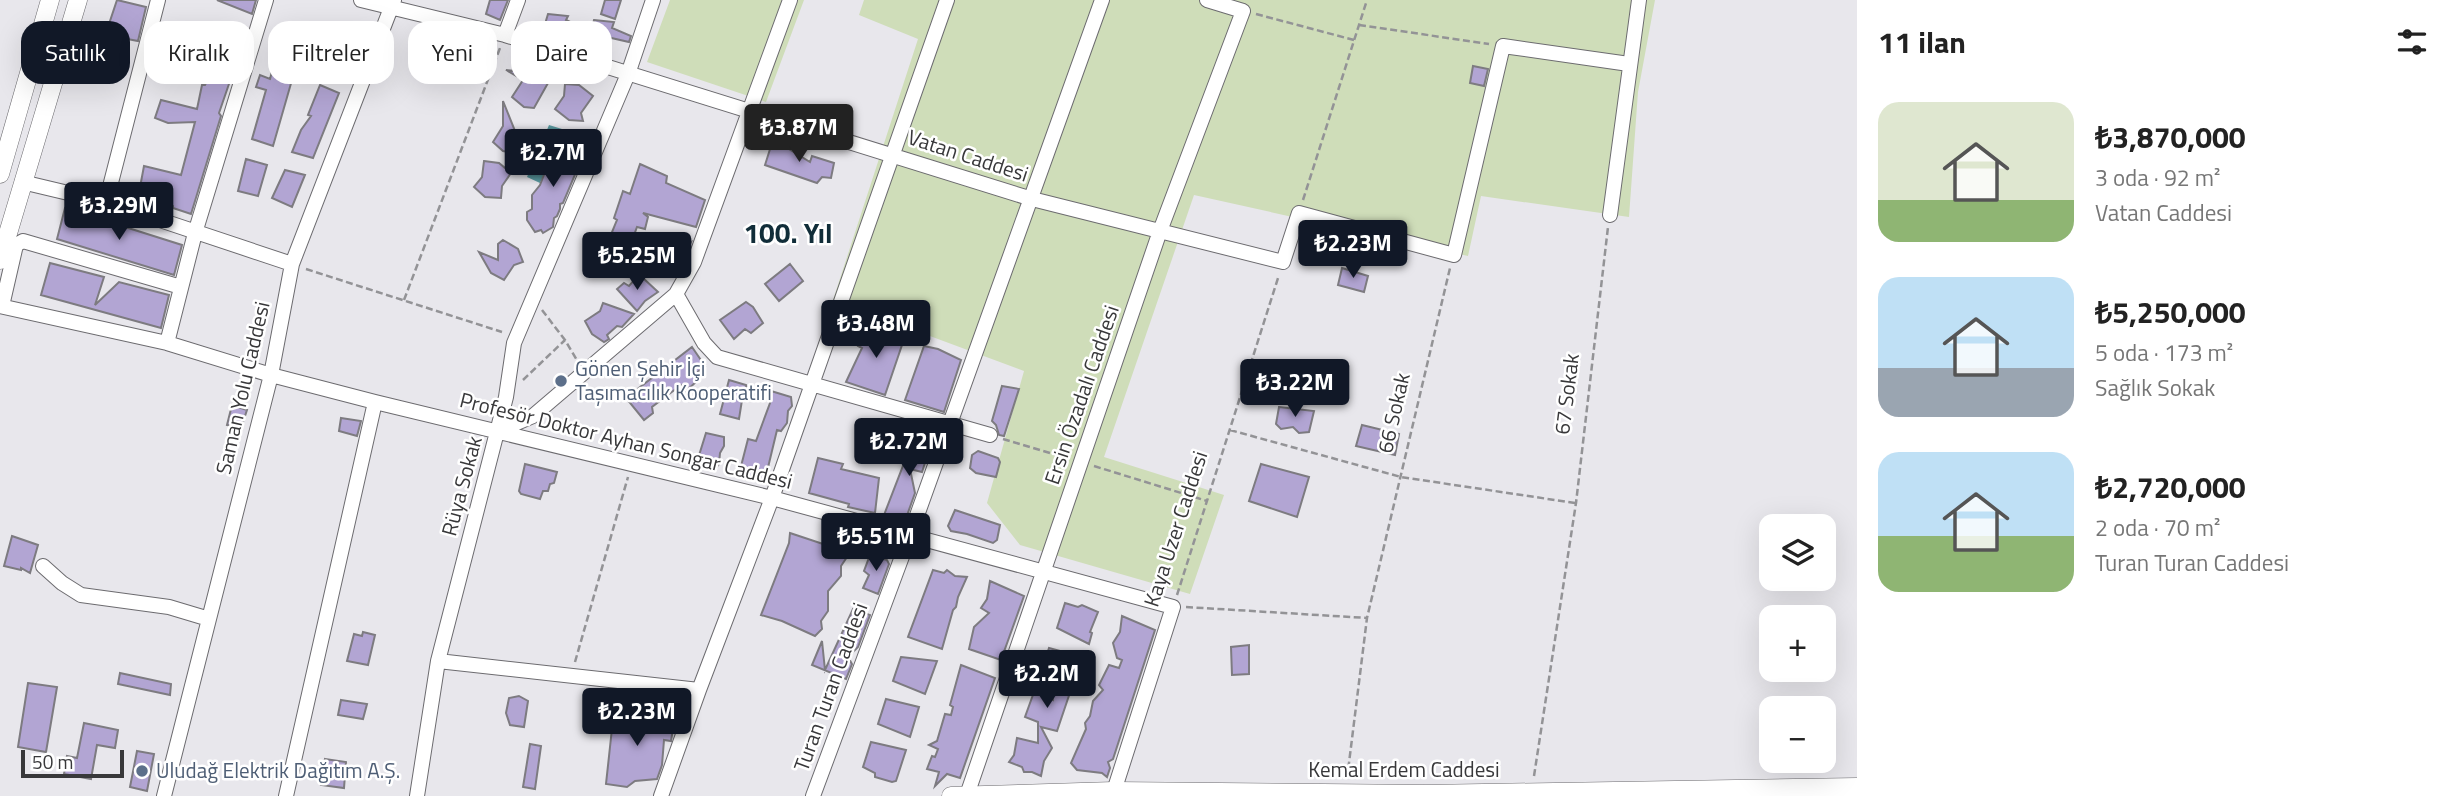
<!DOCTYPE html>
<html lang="tr">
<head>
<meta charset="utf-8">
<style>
	body { margin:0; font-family:"Titillium Web",sans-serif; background:#f6f6f6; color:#222; height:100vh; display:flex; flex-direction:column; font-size:26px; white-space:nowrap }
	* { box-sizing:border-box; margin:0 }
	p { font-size:23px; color:#767676 }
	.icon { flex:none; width:38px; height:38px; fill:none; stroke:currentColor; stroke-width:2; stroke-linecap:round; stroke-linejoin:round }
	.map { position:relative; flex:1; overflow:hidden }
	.panel { display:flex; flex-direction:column; background:#fff; width:595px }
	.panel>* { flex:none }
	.top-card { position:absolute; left:21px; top:21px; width:665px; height:63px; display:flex; gap:14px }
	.fabs { position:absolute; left:1759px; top:514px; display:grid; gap:14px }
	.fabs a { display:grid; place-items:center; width:77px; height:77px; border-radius:14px; background:#fff; box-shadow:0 7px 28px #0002; font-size:35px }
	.scale { position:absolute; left:21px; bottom:18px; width:103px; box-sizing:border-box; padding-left:7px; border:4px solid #38383a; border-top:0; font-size:19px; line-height:24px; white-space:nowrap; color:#38383a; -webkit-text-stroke:5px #fff; paint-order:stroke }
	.price { position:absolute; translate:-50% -60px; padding:0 16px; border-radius:7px; background:#111827; color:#fff; font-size:23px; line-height:46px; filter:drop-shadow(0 2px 4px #0008) }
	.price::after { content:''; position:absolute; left:50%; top:42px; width:21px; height:16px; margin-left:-10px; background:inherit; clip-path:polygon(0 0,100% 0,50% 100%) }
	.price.selected { background:#222; color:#fff }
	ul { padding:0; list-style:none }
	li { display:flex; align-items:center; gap:21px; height:175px; padding:0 21px }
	li span { display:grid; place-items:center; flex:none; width:196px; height:140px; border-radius:21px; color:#555 }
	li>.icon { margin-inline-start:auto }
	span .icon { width:84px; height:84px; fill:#fffc; stroke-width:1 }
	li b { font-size:30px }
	h2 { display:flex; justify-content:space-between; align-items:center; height:84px; padding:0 21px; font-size:30px }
	.tag { padding:0 24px; border-radius:21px; background:#fff; box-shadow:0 7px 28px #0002; font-size:24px; line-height:63px }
	.tag.selected { background:#111827; color:#fff }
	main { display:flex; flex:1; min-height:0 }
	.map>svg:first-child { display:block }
</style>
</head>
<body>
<main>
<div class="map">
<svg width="1857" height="796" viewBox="0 0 1857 796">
	<rect width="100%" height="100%" fill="#e8e7ec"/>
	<!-- green -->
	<path fill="#cfddb9" d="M670 0H804L766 102 647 62Z
		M864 0H1655L1638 92 1629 217 1481 196 1468 256 1194 195 1104 457 1224 495 1190 594 1020 545 987 503 1024 371 833 300 918 39 859 15Z"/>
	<!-- water -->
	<path fill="#5b9ba2" d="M549 125 575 133 576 143 573 145 558 142 540 183 527 177Z"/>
	<!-- building -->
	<path fill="#b2a5d3" stroke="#7d7b80" stroke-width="2" d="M117 0 146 7 138 41 122 38 123 31 108 27Z
		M217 0H256L252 14Z
		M490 0H508L500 20 486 14Z
		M605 0H621L615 19 601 14Z
		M548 14 568 16 566 20 589 31 587 37 560 29 557 36 546 32 549 26 545 24Z
		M594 20 614 22 612 28 631 36 629 42 607 37 605 46 589 40Z
		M275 60 296 66 273 146 252 139 266 90 256 87 260 75 270 79Z
		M1473 66 1488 69 1484 86 1470 83Z
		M506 70 535 73 548 83 534 108 524 107 512 97 523 80Z
		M210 75 230 81 219 113 221 116 191 214 173 208V206L138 198 144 166 181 175 195 122 168 123 155 118 161 100 197 109 202 85H205Z
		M565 84 579 85 593 96 581 113 583 121 569 120 555 109 564 96Z
		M320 85 339 93 313 158 292 152 301 130 311 116 308 115Z
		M503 101 517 136 508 152 503 151 493 142 503 126Z
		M771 146H784L810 162 812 156 834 163 831 178 822 177 817 183 765 165Z
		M561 147 574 152V156L582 158 563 203 560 204V209L557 216 554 218 553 227 543 233 541 230 535 232 527 220V212L532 209V195L540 185 554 149Z
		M246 159 267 165 258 196 238 191Z
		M484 161 499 163 511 173 502 186 501 198 485 197 474 187 482 177Z
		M640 164 667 176 666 183 705 200 696 227 643 213 648 217 645 229 637 227 626 257 620 255 614 268 608 271 596 265 599 249 605 241 608 242 617 220 614 218 623 191 630 194Z
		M285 170 305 175 292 207 272 198Z
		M65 208 182 245 174 275 57 239Z
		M503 240 518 249 523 262 514 265 504 280 491 273 479 252 498 260V244Z
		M691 242 675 276 655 256 669 245 675 243 679 247Z
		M50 263 104 277 95 305 119 282 169 295 161 328 41 295Z
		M790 264 803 281 779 301 765 284Z
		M1342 268 1368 276 1364 292 1338 285Z
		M636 278H643L658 292 645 301 637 311 617 289 624 283 629 286Z
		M746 302 753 307 763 323 751 333 745 329 734 339 720 320Z
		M603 303 634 314 622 327 617 326 607 335 609 339 604 342 592 334 585 321 600 311Z
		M866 325 904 339 885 395 846 382 862 348 858 346Z
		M924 346 938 349 961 360 944 412 905 400Z
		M692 347 705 366 694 375 697 381 686 391 681 385 652 407 653 413 644 420 626 398Z
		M729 380 746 385 747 395 742 400 739 419 720 414Z
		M1002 386 1019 389 1004 436 999 435 996 425 992 421Z
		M771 391 791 397 792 406 788 411 787 423 781 431 777 430 765 480 739 474 748 439 756 441 770 403Z
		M232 405 247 410 241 428 227 425Z
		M1279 407 1314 411 1309 432 1299 433 1293 427 1281 429 1276 424Z
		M341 418 361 421 357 436 339 431Z
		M1362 425 1399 434 1395 455 1356 446Z
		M706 433 724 437V446L720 453 719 464 714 470 696 465Z
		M911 433 933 438 922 472 910 469 915 493 905 521 884 515 911 445Z
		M978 451 998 458 1000 462 996 477 976 473 970 468 972 455Z
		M818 458 843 464 841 469 879 478 875 513 848 507 849 504 809 493Z
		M525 464 557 472 554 483 550 484 548 491H543L540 499 521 494 519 491Z
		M1261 464 1309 477 1297 517 1249 501Z
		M955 510 1000 525 997 540 993 543 967 534 951 531 948 526Z
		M790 533 826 545 827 542 846 549 847 557 841 566V576L828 591V611L821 621 822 629 815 636 782 621 761 615 789 543Z
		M12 536 38 545 30 573 21 568V570L4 566Z
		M870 555 887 560 889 564 878 594 863 588 869 575 864 571Z
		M933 570 944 573 947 570 955 576 967 577 958 597 956 607 953 610 942 649 908 637Z
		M990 581 1024 596 1001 660 969 649 974 627 989 613 981 608 987 599Z
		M1065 603 1078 607 1082 605 1098 612 1090 632 1092 633 1089 644 1057 628Z
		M853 609 870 615 858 647 848 657 852 664 846 679 812 665 822 641 825 670Z
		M1122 616 1155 630 1113 759 1108 762 1110 768 1107 777 1102 773 1077 770 1071 763 1086 729 1085 723 1090 716 1093 701 1103 690 1099 685 1109 665 1119 668 1122 660 1117 658 1113 643 1120 632Z
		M363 632 375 635 368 665 347 661 354 634 362 636Z
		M1249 645V674L1232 675 1231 647Z
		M1049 648 1082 657 1057 731 1041 727 1052 748 1044 761 1041 776 1032 772H1024L1022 767 1009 762 1014 755 1017 738 1038 743V722L1025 717 1034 692 1053 700V677L1041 673Z
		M901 657 937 661 925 694 893 681Z
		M961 665 995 678 960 778 947 774 935 786 939 772 927 769 932 756 935 757 938 749 929 745 937 741 945 714 951 715 953 707 950 705Z
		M120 673 171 684 170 695 118 684Z
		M28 683 57 687 46 752 18 747Z
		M519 696 528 701 524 727 510 725 506 713 509 698Z
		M886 699 919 707 910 737 878 724Z
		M341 700 367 704 363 719 338 715Z
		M614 710 643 712 642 720 675 717 671 741 664 740 662 765 657 779 635 781 627 787 606 784Z
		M84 723 118 730 115 748 97 745 91 779 64 774 67 756 77 758Z
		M871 742 906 750 896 781 892 782 875 777V773L863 767Z
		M530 744 541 746 535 789 523 787Z
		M137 751 154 754 147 791 130 787Z
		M325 759 346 762 344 788 321 785Z"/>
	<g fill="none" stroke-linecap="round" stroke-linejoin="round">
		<defs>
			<path id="minor" d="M361 0 505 35 1032 199 1283 262 1299 213 1454 255 1503 46 1629 64
				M505 35 518 0
				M22 182 106 202 292 264
				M106 202 158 0
				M1610 215 1639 0
				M676 294 704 343 717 357 990 435
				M0 306 167 343 271 375 375 402 772 498 1173 607 1114 791
				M2 306 16 245 23 241 181 287
				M167 343 195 233 266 0
				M498 431 533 416 676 294 694 262 790 0
				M43 566 62 583 81 595 169 607 209 619
				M438 661 699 690
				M967 795 1160 231 1243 11 1207 0
				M164 796 271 375 292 264 394 0
				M286 796 375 402
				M417 796 438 661 506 397 514 343 628 74 653 0
				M661 796 699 690 772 498 947 0
				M813 796 910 535 1102 0"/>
			<path id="major" d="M0 174 50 0
				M0 260 78 0
				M951 796 1114 791 1426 794 1857 787"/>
		</defs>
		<!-- minor casing -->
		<use href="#minor" stroke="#6c6b6f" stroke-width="16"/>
		<!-- major casing -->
		<use href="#major" stroke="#6c6b6f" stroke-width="19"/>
		<!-- path -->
		<path stroke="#939396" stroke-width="2.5" stroke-dasharray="7 3.5" stroke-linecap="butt" d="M1256 14 1354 40
			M1359 25 1489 44
			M1303 200 1367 0
			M306 269 502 332
			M404 300 500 48
			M542 310 565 340 578 362
			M523 380 565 340
			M1230 430 1401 477 1575 503
			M1003 439 1067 458
			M1094 466 1207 501
			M1177 595 1279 275
			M1186 607 1367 618
			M575 662 628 477
			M1534 776 1576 503 1608 227
			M1347 779 1367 618 1450 268"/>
		<!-- minor -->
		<use href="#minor" stroke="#fff" stroke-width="14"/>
		<!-- major -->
		<use href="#major" stroke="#fff" stroke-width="18"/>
	</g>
	<!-- markers -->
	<g fill="#5c6f8a" stroke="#fff" stroke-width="2.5">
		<circle cx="561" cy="381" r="7"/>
		<circle cx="142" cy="771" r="7"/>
	</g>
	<g text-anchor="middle" stroke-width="5" stroke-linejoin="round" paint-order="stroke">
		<!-- street labels -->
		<g font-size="21" fill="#38383a" stroke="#fff">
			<text transform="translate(968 156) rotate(18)" y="7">Vatan Caddesi</text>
			<text transform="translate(243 388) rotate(-77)" y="7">Saman Yolu Caddesi</text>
			<text transform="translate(1567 394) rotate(-83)" y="7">67 Sokak</text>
			<text transform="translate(1082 395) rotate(-71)" y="7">Ersin Özadalı Caddesi</text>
			<text transform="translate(1394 413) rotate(-77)" y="7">66 Sokak</text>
			<text transform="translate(626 441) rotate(14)" y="7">Profesör Doktor Ayhan Songar Caddesi</text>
			<text transform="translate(462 486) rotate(-75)" y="7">Rüya Sokak</text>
			<text transform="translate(1176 529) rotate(-72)" y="7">Kaya Uzer Caddesi</text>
			<text transform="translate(831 687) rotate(-70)" y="7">Turan Turan Caddesi</text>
			<text x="1404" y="777">Kemal Erdem Caddesi</text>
		</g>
		<!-- service labels -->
		<g font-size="21" fill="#4e5e75" stroke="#fff" text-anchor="start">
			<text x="575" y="376">Gönen Şehir İçi<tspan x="575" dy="24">Taşımacılık Kooperatifi</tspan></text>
			<text x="156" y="778">Uludağ Elektrik Dağıtım A.Ş.</text>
		</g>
		<!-- district labels -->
		<g font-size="28" font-weight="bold" fill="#112d39" stroke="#fff">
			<text x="788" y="243">100. Yıl</text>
		</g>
	</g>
</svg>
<div class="fabs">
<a><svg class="icon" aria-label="layers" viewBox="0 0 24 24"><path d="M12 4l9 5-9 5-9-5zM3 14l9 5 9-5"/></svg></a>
<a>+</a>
<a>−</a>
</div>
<div class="scale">50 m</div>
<b class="price selected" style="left:799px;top:164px">₺3.87M</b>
<b class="price" style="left:553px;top:189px">₺2.7M</b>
<b class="price" style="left:119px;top:242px">₺3.29M</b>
<b class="price" style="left:1353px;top:280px">₺2.23M</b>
<b class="price" style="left:637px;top:292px">₺5.25M</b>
<b class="price" style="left:876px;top:360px">₺3.48M</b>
<b class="price" style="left:1295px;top:419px">₺3.22M</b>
<b class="price" style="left:909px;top:478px">₺2.72M</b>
<b class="price" style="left:876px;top:573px">₺5.51M</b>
<b class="price" style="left:1047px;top:710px">₺2.2M</b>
<b class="price" style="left:637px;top:748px">₺2.23M</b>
<div class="top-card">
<a class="tag selected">Satılık</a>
<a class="tag">Kiralık</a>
<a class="tag">Filtreler</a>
<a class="tag">Yeni</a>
<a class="tag">Daire</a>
</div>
</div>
<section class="panel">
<h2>11 ilan<svg class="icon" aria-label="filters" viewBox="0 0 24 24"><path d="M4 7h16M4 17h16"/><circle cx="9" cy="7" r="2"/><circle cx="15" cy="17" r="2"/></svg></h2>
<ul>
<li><span style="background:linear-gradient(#dfe7d0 70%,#8fb573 0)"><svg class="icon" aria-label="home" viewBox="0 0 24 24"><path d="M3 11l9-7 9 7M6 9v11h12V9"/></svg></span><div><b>₺3,870,000</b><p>3 oda · 92 m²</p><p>Vatan Caddesi</p></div></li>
<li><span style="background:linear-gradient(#bfe0f5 65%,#9aa5b1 0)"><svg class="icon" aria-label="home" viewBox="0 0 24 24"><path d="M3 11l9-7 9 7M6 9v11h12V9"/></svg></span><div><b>₺5,250,000</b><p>5 oda · 173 m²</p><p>Sağlık Sokak</p></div></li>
<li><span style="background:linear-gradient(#bfe0f5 60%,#8fb573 0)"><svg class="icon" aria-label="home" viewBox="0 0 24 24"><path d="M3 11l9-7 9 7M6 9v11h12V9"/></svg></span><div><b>₺2,720,000</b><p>2 oda · 70 m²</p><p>Turan Turan Caddesi</p></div></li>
</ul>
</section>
</main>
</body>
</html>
